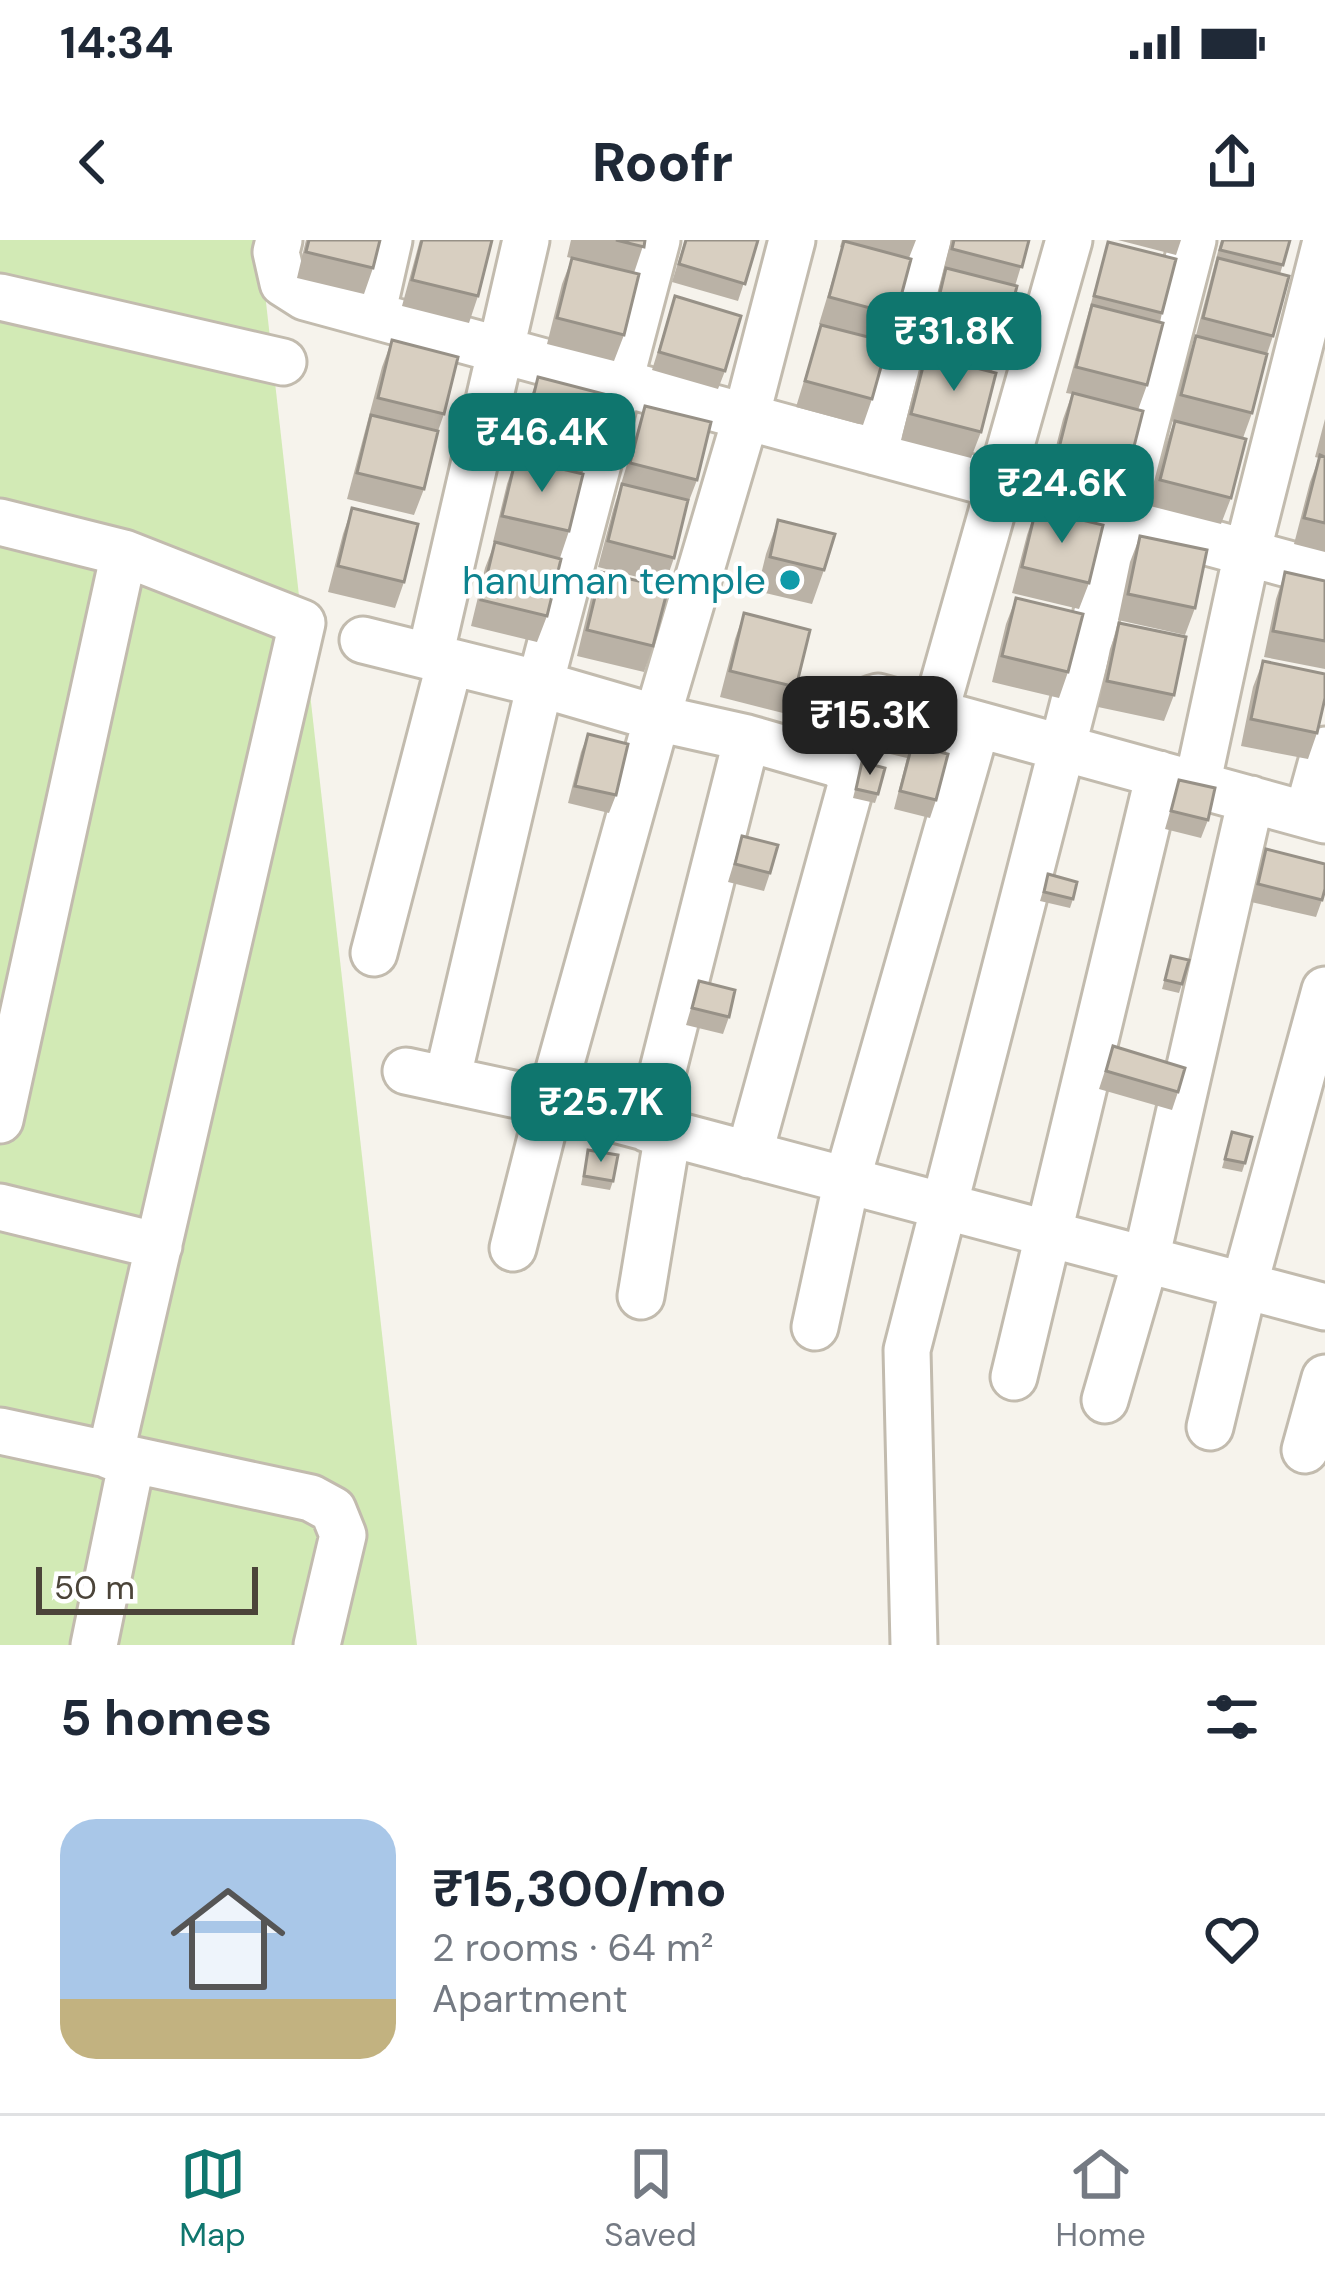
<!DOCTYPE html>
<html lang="en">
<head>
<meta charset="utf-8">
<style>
	body { margin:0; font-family:"DM Sans",sans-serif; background:#f2f2f3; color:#1f2937; height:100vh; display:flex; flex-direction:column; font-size:45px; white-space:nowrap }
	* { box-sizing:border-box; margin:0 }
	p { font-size:39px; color:#747a83 }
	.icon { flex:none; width:66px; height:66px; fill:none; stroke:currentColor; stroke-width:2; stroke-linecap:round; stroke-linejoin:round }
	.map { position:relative; height:1405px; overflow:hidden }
	.drawer { display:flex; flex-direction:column; background:#fff; flex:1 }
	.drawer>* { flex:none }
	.scale { position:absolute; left:36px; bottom:30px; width:222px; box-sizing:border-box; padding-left:12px; border:6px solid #4b4439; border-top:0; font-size:33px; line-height:42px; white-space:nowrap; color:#4b4439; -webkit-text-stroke:9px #fff; paint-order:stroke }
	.price { position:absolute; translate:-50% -102px; padding:0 27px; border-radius:24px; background:#0f766e; color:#fff; font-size:39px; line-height:78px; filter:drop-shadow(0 3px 6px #0008) }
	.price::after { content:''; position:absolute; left:50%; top:72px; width:36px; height:27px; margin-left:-18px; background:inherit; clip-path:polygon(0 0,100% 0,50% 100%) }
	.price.selected { background:#222; color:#fff }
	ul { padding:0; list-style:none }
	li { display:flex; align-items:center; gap:36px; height:300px; padding:0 60px }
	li+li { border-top:3px solid #e0e1e3 }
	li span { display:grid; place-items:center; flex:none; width:336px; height:240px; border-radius:36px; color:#555 }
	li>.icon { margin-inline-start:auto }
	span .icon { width:144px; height:144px; fill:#fffc; stroke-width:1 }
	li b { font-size:51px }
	h2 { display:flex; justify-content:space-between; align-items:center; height:144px; padding:0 60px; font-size:51px }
	.status { display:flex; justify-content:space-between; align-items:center; height:84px; padding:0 60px; background:#fff; direction:ltr }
	.status svg { height:33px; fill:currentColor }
	header { display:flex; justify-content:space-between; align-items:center; height:156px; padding:0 60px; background:#fff; font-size:54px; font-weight:800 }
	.tab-bar { display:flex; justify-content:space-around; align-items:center; height:168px; border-top:3px solid #e0e1e3; background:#fff; font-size:33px; color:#747a83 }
	.tab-bar a { display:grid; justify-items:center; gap:6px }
	.tab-bar .selected { color:#0f766e }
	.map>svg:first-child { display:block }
</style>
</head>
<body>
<div class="status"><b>14:34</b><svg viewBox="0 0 49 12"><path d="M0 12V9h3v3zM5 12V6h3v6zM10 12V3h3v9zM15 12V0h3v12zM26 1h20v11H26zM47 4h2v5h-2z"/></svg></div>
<header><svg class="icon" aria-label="back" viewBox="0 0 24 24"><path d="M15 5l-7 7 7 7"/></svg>Roofr<svg class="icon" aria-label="share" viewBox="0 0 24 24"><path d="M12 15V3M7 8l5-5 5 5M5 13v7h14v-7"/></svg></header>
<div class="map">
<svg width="1325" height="1405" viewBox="0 0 1325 1405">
	<rect width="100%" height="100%" fill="#f6f3ec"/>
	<!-- green -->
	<path fill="#d2eab5" d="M0 0H259L417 1405H0Z"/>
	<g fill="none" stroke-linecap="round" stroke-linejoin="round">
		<defs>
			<path id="minor" d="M279 0 276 12 283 43 305 57 1325 334
				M792 0 746 177 657 478 747 498 837 524C845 497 847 464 878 457L1325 580
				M0 57 283 122
				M372 75 389 0
				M875 212 928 0
				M0 282 124 313 302 383 110 1216
				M363 400 540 444 657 478 550 862 406 831
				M430 416 526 0
				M935 473 1069 0
				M1197 545 1247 313 1325 5
				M1307 575 1325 510
				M374 713 450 422
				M447 840 540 444 657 0
				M0 880 124 313
				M648 889 747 498
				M749 915 851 545 852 535 837 524
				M0 967 159 1006
				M513 1008 550 862 668 893
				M641 1056 668 893 1325 1067
				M815 1087 847 940 977 485
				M1014 1137 1159 534
				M1105 1160 1146 1019 1251 559
				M1210 1187 1244 1046 1325 750
				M0 1191 311 1258 333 1270 343 1295 317 1405
				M1305 1210 1325 1138
				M94 1405 132 1220
				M914 1405 907 1110 1193 0"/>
		</defs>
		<!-- minor casing -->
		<use href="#minor" stroke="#c2bbae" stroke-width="51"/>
		<!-- minor -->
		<use href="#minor" stroke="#fff" stroke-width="45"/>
	</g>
	<!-- wall -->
	<path fill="#bab2a6" d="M306 0H380L373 28 364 54 297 38Z
		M420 0 478 56 469 83 402 66Z
		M571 0H645L634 33 567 17Z
		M685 0H758L738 61 672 42Z
		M842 0H916L909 18 896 75 886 101 819 84 842 8 840 7Z
		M951 0H1029L1015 46 1002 105 992 131 922 113Z
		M1118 0H1181L1176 15Z
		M1221 0H1290L1280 34 1273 96 1267 114 1252 173 1243 198 1231 258 1221 284 1150 266 1165 207 1174 182 1171 181 1186 122 1195 99Z
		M1108 2 1162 73 1147 145 1138 170 1128 230 1119 256 1048 238 1063 179 1072 154 1066 153Z
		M572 18 624 95 614 121 547 104 562 44Z
		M675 56 725 131 718 149 652 130Z
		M821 85 872 159 863 185 796 167Z
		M392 100 444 174 438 191 424 249 414 275 347 259 382 127Z
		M926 115 981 192 971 218 901 200 916 141Z
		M538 137 590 211 582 234 569 291 560 318 547 376 537 402 471 386 485 328 495 302H493L507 244 515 221 528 164Z
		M645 166 697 240 687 266 674 318 665 344 598 327 613 270Z
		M1325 179V312L1294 304 1310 242 1319 218 1315 217Z
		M352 268 404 342 395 368 328 352 343 294Z
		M1036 269 1089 343 1079 369 1012 353 1027 295Z
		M778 280 824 330 812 364 757 351 766 314Z
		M1140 296 1195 368 1185 395 1118 380 1130 322Z
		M601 332 653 406 644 432 577 416 591 358Z
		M1285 332 1325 341V429L1264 417 1276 359Z
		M1016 358 1068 432 1059 458 992 442 1006 384Z
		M744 373 796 447 787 474 720 457 735 399Z
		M1119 383 1174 455 1164 481 1098 467 1110 409Z
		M1263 421 1317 493 1308 519 1241 506 1253 447Z
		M875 457 922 469 912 505 936 560 930 578 894 569 907 518 861 507Z
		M588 494 616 555 609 573 568 563 581 512Z
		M862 522 878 554 875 563 853 558Z
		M1179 540 1208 580 1201 598 1165 589Z
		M742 596 770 633 764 651 728 642Z
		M1266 609 1322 660 1316 677 1251 662Z
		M1048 634 1073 659 1070 668 1040 661Z
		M1171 716 1182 744 1179 753 1162 749Z
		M699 741 729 777 723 794 686 785Z
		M1113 806 1178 852 1172 870 1099 849Z
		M1232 892 1245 923 1242 932 1222 928Z
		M588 910 613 941 610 950 581 945Z"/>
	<!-- building -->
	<path fill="#d8cfc1" stroke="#979187" stroke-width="3" d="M309 0H380L373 28 306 12Z
		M422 0H492L478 56 412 40Z
		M616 0H645L644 7Z
		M686 0H758L745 44 679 24Z
		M954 0H1029L1022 27 952 9Z
		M1223 0H1290L1283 25 1220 10Z
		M844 1 911 19 896 75 829 57Z
		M1108 2 1176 19 1162 73 1094 56Z
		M572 18 639 34 624 95 557 78Z
		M1218 18 1289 36 1273 96 1203 78Z
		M946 28 1017 46 1002 105 932 87Z
		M675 56 741 76 725 131 659 112Z
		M1092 65 1163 83 1147 145 1076 127Z
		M821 85 888 102 872 159 805 141Z
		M1196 96 1267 114 1252 173 1181 155Z
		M392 100 458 117 444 174 378 158Z
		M926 115 996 133 981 192 911 174Z
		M538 137 604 154 590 211 524 195Z
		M1073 153 1143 171 1128 230 1058 212Z
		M645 166 711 182 697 240 630 223Z
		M371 175 438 191 424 249 357 233Z
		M1175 181 1246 199 1231 258 1160 240Z
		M1320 215 1325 217V283L1304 278Z
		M516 218 583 234 569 291 502 276Z
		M622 244 688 260 674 318 608 301Z
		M352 268 418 284 404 342 338 326Z
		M1036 269 1103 285 1089 343 1022 327Z
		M778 280 835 294 824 330 770 317Z
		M1140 296 1207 310 1195 368 1128 354Z
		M495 302 561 319 547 376 481 360Z
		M601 332 668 348 653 406 587 390Z
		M1285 332 1325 341V401L1273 391Z
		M1016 358 1083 374 1068 432 1002 416Z
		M744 373 810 390 796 447 730 431Z
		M1119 383 1186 397 1174 455 1107 441Z
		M1263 421 1325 434V458L1317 493 1251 479Z
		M875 457 922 469 914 500 867 489Z
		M588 494 628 504 616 555 575 546Z
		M912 505 948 514 936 560 900 551Z
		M862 522 885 528 878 554 856 549Z
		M1179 540 1215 548 1208 580 1171 571Z
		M742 596 778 605 770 633 735 624Z
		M1266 609 1325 624V649L1322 660 1258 644Z
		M1048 634 1077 642 1073 659 1044 652Z
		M1171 716 1189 720 1182 744 1165 740Z
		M699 741 735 750 729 777 692 768Z
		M1113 806 1185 828 1178 852 1106 831Z
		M1232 892 1252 897 1245 923 1225 919Z
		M588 910 618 915 613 941 584 936Z"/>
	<!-- markers -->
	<circle fill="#0f9aa8" stroke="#fff" stroke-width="4.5" cx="790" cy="340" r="12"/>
	<g text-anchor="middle" stroke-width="9" stroke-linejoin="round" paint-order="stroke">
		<!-- culture labels -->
		<g font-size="39" fill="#0d838f" stroke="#fff" text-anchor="end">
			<text x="766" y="354">hanuman temple</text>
		</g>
	</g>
</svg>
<div class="scale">50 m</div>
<b class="price" style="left:954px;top:154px">₹31.8K</b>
<b class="price" style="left:542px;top:255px">₹46.4K</b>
<b class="price" style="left:1062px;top:306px">₹24.6K</b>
<b class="price selected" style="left:870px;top:538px">₹15.3K</b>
<b class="price" style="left:601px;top:925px">₹25.7K</b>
</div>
<section class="drawer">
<h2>5 homes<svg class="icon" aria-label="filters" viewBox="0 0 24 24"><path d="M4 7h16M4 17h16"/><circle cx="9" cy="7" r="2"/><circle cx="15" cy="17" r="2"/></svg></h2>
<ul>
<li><span style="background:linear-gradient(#a9c7e8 75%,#c2b280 0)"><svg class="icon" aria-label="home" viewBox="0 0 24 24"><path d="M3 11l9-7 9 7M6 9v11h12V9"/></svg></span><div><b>₹15,300/mo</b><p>2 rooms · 64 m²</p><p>Apartment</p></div><svg class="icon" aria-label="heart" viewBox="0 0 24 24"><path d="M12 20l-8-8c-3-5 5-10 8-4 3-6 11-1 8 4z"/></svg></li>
</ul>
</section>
<nav class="tab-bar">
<a class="selected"><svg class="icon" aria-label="map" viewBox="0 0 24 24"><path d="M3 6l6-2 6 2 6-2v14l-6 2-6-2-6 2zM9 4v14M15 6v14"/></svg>Map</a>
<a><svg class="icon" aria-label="saved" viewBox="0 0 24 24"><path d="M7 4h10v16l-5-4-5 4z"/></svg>Saved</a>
<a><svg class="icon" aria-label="home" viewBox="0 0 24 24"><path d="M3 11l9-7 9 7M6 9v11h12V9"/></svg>Home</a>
</nav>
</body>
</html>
